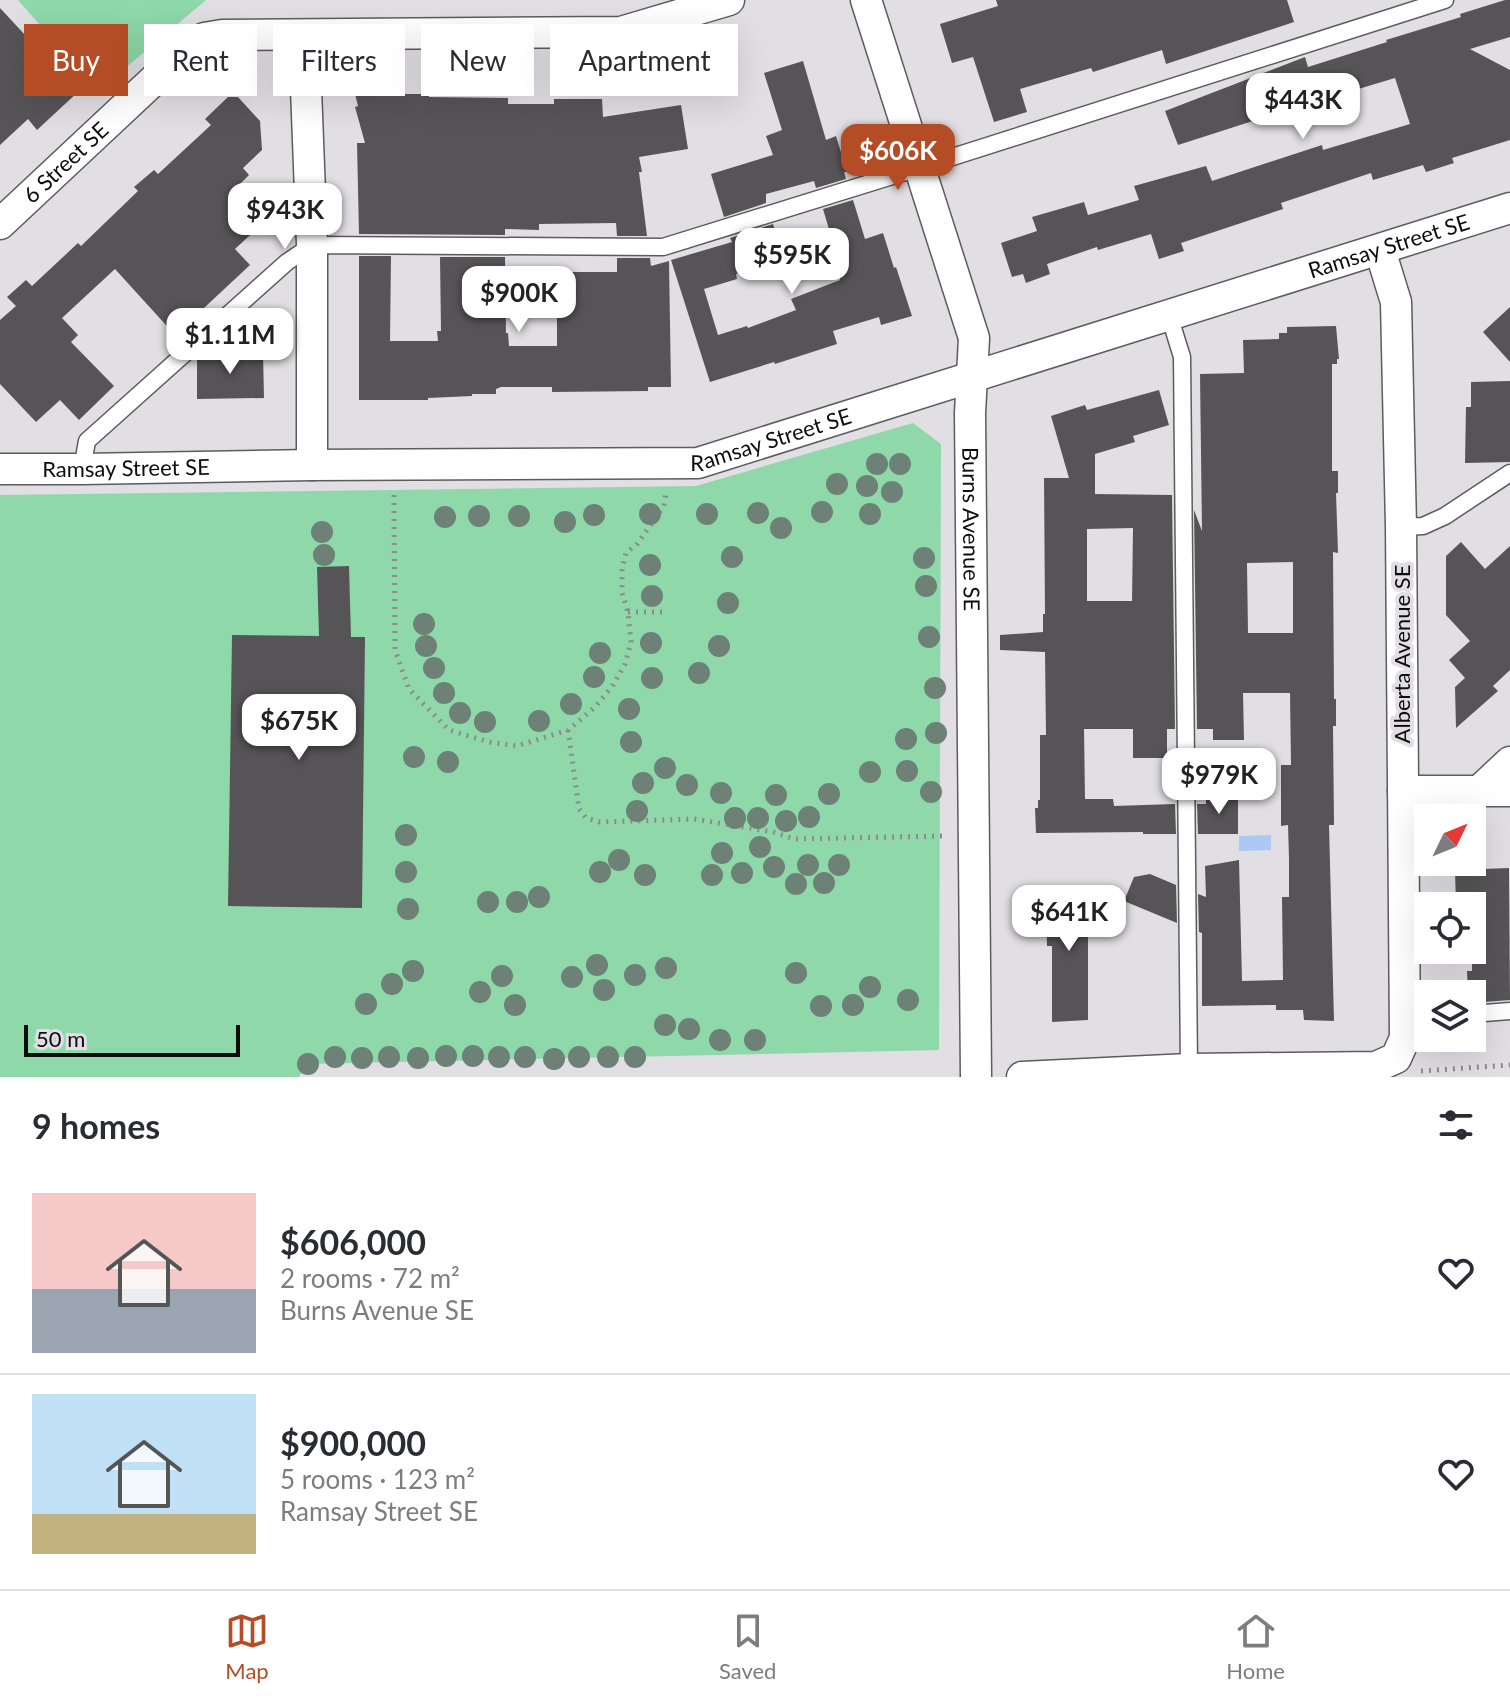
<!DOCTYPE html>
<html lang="en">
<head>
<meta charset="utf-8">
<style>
	body { margin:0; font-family:Lato,sans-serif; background:#f2f2f3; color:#2b2b33; height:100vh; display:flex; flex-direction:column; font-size:30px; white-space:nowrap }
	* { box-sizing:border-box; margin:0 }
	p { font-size:26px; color:#7c7c81 }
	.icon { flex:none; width:44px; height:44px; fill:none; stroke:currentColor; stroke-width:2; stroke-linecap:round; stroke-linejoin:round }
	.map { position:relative; height:1077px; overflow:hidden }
	.sheet { display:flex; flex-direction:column; background:#fff; flex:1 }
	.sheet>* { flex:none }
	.top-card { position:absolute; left:24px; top:24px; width:800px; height:72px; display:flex; gap:16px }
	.needle { width:52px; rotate:47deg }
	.buttons { position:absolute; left:1414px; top:804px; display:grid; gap:16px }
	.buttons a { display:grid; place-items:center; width:72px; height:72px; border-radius:0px; background:#fff; box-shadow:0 8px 32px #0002; font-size:40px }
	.scale { position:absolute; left:24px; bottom:20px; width:216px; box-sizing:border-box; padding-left:8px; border:4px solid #0d0d0e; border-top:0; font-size:22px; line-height:28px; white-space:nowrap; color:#0d0d0e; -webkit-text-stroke:6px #e1dfe3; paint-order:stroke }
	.price { position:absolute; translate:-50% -68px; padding:0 18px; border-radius:16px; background:#fff; color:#222; font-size:26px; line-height:52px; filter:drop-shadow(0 2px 4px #0008) }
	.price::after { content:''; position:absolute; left:50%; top:48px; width:24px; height:18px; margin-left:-12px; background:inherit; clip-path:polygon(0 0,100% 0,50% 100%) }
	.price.on { background:#b44d25; color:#fff }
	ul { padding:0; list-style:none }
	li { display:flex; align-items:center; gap:24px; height:200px; padding:0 32px }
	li+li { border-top:2px solid #e1e1e2 }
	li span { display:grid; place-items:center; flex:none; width:224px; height:160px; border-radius:0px; color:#555 }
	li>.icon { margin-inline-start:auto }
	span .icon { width:96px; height:96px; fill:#fffc; stroke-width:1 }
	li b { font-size:34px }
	h2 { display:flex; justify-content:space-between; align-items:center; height:96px; padding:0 32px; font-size:34px }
	.chip { padding:0 28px; border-radius:0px; background:#fff; box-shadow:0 8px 32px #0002; font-size:28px; line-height:72px }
	.chip.on { background:#b44d25; color:#fff }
	.dock { display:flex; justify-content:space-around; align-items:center; height:112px; border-top:2px solid #e1e1e2; background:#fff; font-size:22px; color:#7c7c81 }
	.dock a { display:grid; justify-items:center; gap:4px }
	.dock .on { color:#b44d25 }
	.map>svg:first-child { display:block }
</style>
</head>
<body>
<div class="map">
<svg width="1510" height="1077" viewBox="0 0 1510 1077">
	<rect width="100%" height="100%" fill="#e1dfe3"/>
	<!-- green -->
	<path fill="#8ed8a9" d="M18 0H206L98 91Z
		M913 423 941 444 939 1050 307 1064 299 1077H0V495L696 486Z"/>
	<!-- water -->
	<path fill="#adc8f4" d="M1271 835V850L1239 851V836Z"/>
	<!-- building -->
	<path fill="#575457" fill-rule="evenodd" d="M996 0H1287L1294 22 1166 64 1162 50 1093 72 1091 68 1020 89 1027 112 994 122 973 57 952 63 940 24 998 6Z
		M1505 0H1510V37L1470 49 1510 70V140L1452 158 1454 163 1426 172 1423 165 1373 180 1371 173 1281 203 1283 209 1181 243 1184 251 1159 259 1151 234 1098 250 1097 247 1047 264 1050 274 1026 283 1023 274 1012 277 1001 243 1037 231 1032 217 1084 202 1088 215 1139 200 1134 186 1206 166 1212 181 1322 145 1323 150 1410 124 1395 78 1355 90 1354 87 1307 102 1309 107 1260 121 1259 119 1178 145 1165 111 1305 57 1308 67 1387 42 1386 40 1461 17 1460 14Z
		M0 8 78 92 37 130 28 119 0 145Z
		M803 61 826 140 836 136 847 172H844L846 179 816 188 814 181 766 194V203L724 217 711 174 773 155 766 136 782 130 764 73Z
		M355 94H429V97L508 98V104H554V99H602L603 117 681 105 688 149 639 157 642 172H639L647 236H617L616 223 539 224V230L505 229V235L359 234 357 143H365L355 107 358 106Z
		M228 97H238L260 121 262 150 243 168 249 175 233 191 263 223 235 249 250 265 175 335 115 269 62 318 78 335 71 342 114 386 79 420 60 400 36 422 0 384V320L16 306 7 297 26 280 32 286 78 243 81 246 138 191 134 187 154 170 158 174 211 125 205 119Z
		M853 200 865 239 883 233 894 268 896 267 912 316 881 325 879 317 833 331 837 344 775 364 774 362 710 382 671 260 732 242 730 238 773 224 784 260 736 274 737 279 704 289 718 335 747 326 748 328 796 310 791 299 840 280 838 271 841 270 823 209Z
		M359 256H391L390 341H438L437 331H441L440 257H505L506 333H508L509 346H557V272H617V258H650L651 266 669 261 671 387H648V391L552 392V387H501L496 389V394H472V396L428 398V400H359Z
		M1510 307V362L1483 332Z
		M1336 326 1339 359H1337V364H1332V471H1338V493H1336L1338 553 1333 552 1334 699H1336V726H1333L1334 825H1329L1334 1021 1304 1020 1303 1010H1276V1005L1202 1006V933L1199 932 1198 894 1206 897 1205 866 1239 860 1242 981 1283 980 1282 897H1289V858L1288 825 1281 826V765H1291L1290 693H1243L1244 740H1213V729H1197L1194 510 1202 531 1200 374 1244 373 1243 340 1279 339V333H1287V327ZM1293 562V633H1248L1247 563Z
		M263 352 264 398 197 399V357L202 353Z
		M1510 381V462L1465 463 1466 407H1471V382Z
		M1159 390 1169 425 1133 436 1135 442 1095 454V494L1172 495 1175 729H1167V758H1133V729H1084L1085 799H1113L1114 806 1175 804 1176 834H1143V832L1036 833 1035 808H1038V800H1040V735H1046L1045 652 1000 650V635L1043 632V614H1045L1044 478H1069L1051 416 1085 405 1087 410ZM1133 528 1132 601H1087V529Z
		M1461 542 1485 569 1510 546V670L1493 686 1498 691 1456 728 1455 687 1465 678 1449 660 1470 641 1446 615V556Z
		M349 566 351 637H365L362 908 228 906 232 635 319 636 317 567Z
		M1238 796V834H1198L1197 804H1206V797Z
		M1509 868 1510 1000 1472 1003V994H1468L1467 971H1472V906H1456L1455 870Z
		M1150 874 1176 885 1177 923 1124 901 1134 877Z
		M1052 886H1079L1078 899H1088V1020L1052 1022V946H1047L1046 900H1052Z"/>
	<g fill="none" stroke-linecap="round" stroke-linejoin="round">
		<defs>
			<path id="service" d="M1169 315 1182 357 1189 1069
				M82 469 87 441 287 262 312 245 663 247 918 168 1445 0
				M1401 527 1423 526 1445 516 1510 473
				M1472 1014 1510 1011
				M1406 1018 1428 1016"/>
			<g id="minor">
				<path id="s1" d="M866 0 974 338 970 413 976 1077"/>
				<path d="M304 36 312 245V465"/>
				<path id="s2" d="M0 224 187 49 204 38 222 35 621 32 729 0"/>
				<path id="s3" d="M0 469H82L312 465 698 463 1510 208"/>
				<path d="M1403 791H1510"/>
				<path d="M1479 791 1510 762"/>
				<path d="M1022 1077 1189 1069 1376 1067 1396 1058 1405 1038 1401 527 1396 302 1380 250"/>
			</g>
		</defs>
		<!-- service casing -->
		<use href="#service" stroke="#5d5b5e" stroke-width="19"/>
		<!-- minor casing -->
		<use href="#minor" stroke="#5d5b5e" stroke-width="33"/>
		<!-- path -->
		<path stroke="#8c8b8e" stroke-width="5" stroke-dasharray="2 6" stroke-linecap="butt" d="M394 495 395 650 409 689 449 730 489 742 517 746 568 730 594 708 612 687 625 664 631 642 628 612 622 593V569L626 553 637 544 664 506 666 492
			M628 612H663
			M568 730 579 809 586 818 600 822 694 819 773 832 794 839 945 836
			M1421 1071 1510 1065"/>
		<!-- service -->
		<use href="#service" stroke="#fff" stroke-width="16"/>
		<!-- minor -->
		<use href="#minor" stroke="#fff" stroke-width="30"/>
	</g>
	<!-- trees -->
	<g fill="#6d8177">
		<circle cx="877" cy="464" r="11"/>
		<circle cx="900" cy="464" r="11"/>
		<circle cx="837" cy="484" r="11"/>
		<circle cx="867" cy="486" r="11"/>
		<circle cx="892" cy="492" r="11"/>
		<circle cx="822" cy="512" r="11"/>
		<circle cx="758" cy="513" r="11"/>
		<circle cx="650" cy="514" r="11"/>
		<circle cx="707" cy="514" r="11"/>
		<circle cx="870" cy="514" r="11"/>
		<circle cx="594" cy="515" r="11"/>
		<circle cx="479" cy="516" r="11"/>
		<circle cx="519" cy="516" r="11"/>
		<circle cx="445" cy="517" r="11"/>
		<circle cx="565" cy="522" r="11"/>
		<circle cx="781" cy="528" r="11"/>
		<circle cx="322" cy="532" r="11"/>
		<circle cx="324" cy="555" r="11"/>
		<circle cx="732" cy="557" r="11"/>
		<circle cx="924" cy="558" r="11"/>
		<circle cx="650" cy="565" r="11"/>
		<circle cx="926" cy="586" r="11"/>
		<circle cx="652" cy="596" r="11"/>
		<circle cx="728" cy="603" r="11"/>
		<circle cx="424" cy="624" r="11"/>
		<circle cx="929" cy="637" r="11"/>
		<circle cx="651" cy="643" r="11"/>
		<circle cx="426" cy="646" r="11"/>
		<circle cx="719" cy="646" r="11"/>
		<circle cx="600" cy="653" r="11"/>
		<circle cx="434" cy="668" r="11"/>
		<circle cx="699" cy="673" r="11"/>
		<circle cx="594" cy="677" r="11"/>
		<circle cx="652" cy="678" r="11"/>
		<circle cx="935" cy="688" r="11"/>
		<circle cx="444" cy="693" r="11"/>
		<circle cx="571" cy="704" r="11"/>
		<circle cx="629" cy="709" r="11"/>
		<circle cx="460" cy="713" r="11"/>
		<circle cx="539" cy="721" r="11"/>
		<circle cx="485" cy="722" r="11"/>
		<circle cx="936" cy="733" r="11"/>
		<circle cx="906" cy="739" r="11"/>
		<circle cx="631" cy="742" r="11"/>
		<circle cx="414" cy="757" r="11"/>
		<circle cx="448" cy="762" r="11"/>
		<circle cx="665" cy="768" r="11"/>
		<circle cx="907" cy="771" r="11"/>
		<circle cx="870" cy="772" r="11"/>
		<circle cx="643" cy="783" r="11"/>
		<circle cx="687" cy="785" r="11"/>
		<circle cx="931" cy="792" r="11"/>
		<circle cx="721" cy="793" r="11"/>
		<circle cx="829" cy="794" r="11"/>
		<circle cx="776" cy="795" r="11"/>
		<circle cx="637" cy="811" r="11"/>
		<circle cx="809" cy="817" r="11"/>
		<circle cx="735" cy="818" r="11"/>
		<circle cx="758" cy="818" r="11"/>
		<circle cx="786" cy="821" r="11"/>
		<circle cx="406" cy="835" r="11"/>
		<circle cx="760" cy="847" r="11"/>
		<circle cx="722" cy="853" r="11"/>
		<circle cx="619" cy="860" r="11"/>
		<circle cx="808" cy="865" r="11"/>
		<circle cx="839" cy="865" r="11"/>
		<circle cx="774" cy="867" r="11"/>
		<circle cx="406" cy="872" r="11"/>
		<circle cx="600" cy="872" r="11"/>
		<circle cx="742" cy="873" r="11"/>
		<circle cx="645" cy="875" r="11"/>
		<circle cx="712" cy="875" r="11"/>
		<circle cx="824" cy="883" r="11"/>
		<circle cx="796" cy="884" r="11"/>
		<circle cx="539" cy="897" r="11"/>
		<circle cx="488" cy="902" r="11"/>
		<circle cx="517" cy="902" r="11"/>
		<circle cx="408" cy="909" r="11"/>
		<circle cx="597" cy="965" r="11"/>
		<circle cx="666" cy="968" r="11"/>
		<circle cx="413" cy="971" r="11"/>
		<circle cx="796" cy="973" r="11"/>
		<circle cx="635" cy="975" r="11"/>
		<circle cx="502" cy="976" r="11"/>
		<circle cx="572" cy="977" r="11"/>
		<circle cx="392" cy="984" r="11"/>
		<circle cx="870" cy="987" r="11"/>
		<circle cx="604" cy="990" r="11"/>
		<circle cx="480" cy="992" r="11"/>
		<circle cx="908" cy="1000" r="11"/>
		<circle cx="366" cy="1004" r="11"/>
		<circle cx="515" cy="1005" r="11"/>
		<circle cx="853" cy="1005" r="11"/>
		<circle cx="821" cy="1006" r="11"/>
		<circle cx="665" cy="1025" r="11"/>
		<circle cx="689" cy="1029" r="11"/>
		<circle cx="720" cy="1040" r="11"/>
		<circle cx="755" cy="1040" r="11"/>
		<circle cx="446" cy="1056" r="11"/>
		<circle cx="473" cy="1056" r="11"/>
		<circle cx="335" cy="1057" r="11"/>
		<circle cx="389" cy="1057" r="11"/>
		<circle cx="499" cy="1057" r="11"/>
		<circle cx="525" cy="1057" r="11"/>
		<circle cx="579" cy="1057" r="11"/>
		<circle cx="608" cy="1057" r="11"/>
		<circle cx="635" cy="1057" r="11"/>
		<circle cx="362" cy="1058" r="11"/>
		<circle cx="418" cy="1058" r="11"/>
		<circle cx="554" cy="1059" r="11"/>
		<circle cx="308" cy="1064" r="11"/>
	</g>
	<g text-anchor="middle" stroke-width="8" stroke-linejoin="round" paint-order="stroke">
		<!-- street labels -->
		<g font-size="22" fill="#0d0d0e" stroke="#e1dfe3">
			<text dy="8" stroke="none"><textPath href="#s2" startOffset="90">6 Street SE</textPath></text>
			<text dy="8" stroke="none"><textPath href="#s3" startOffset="1422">Ramsay Street SE</textPath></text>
			<text dy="8" stroke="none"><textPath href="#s3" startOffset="774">Ramsay Street SE</textPath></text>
			<text dy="8" stroke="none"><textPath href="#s3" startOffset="126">Ramsay Street SE</textPath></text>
			<text dy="8" stroke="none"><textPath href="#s1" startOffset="546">Burns Avenue SE</textPath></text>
			<text transform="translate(1402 654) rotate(-90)" y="8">Alberta Avenue SE</text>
		</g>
	</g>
</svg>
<div class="buttons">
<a><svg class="needle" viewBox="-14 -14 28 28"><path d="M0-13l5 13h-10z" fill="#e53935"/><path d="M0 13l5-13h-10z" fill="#7c7c81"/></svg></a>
<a><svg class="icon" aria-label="locate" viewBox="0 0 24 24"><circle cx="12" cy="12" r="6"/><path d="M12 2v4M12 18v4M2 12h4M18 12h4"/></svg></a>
<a><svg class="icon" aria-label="layers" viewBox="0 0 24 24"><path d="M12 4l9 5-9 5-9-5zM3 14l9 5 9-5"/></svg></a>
</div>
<div class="scale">50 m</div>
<b class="price" style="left:1303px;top:141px">$443K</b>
<b class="price on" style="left:898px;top:192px">$606K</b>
<b class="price" style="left:285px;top:251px">$943K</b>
<b class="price" style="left:792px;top:296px">$595K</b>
<b class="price" style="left:519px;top:334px">$900K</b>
<b class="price" style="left:230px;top:376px">$1.11M</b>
<b class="price" style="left:299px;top:762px">$675K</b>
<b class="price" style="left:1219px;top:816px">$979K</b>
<b class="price" style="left:1069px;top:953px">$641K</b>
<div class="top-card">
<a class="chip on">Buy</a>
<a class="chip">Rent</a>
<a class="chip">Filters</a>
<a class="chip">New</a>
<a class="chip">Apartment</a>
</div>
</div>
<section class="sheet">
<h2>9 homes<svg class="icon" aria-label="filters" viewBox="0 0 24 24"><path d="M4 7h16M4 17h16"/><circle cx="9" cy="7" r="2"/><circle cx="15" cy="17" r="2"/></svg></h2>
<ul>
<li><span style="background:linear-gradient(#f6c9c9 60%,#9aa5b1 0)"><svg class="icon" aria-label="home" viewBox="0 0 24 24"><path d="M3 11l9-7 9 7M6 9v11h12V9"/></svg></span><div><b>$606,000</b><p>2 rooms · 72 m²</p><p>Burns Avenue SE</p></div><svg class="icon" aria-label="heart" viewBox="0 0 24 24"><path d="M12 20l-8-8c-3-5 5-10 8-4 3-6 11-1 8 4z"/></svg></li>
<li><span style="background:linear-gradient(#bfe0f5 75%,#c2b280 0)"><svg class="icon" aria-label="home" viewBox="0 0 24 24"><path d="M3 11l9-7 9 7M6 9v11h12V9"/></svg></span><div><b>$900,000</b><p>5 rooms · 123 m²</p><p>Ramsay Street SE</p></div><svg class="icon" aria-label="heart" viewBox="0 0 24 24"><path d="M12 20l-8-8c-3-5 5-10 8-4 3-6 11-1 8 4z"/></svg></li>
</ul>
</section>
<nav class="dock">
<a class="on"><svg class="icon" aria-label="map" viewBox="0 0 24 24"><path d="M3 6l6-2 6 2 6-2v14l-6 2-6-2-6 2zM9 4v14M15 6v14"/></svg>Map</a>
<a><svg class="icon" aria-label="saved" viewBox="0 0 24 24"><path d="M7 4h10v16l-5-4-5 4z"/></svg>Saved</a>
<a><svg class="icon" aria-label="home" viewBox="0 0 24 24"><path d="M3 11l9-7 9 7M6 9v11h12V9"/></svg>Home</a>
</nav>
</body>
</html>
